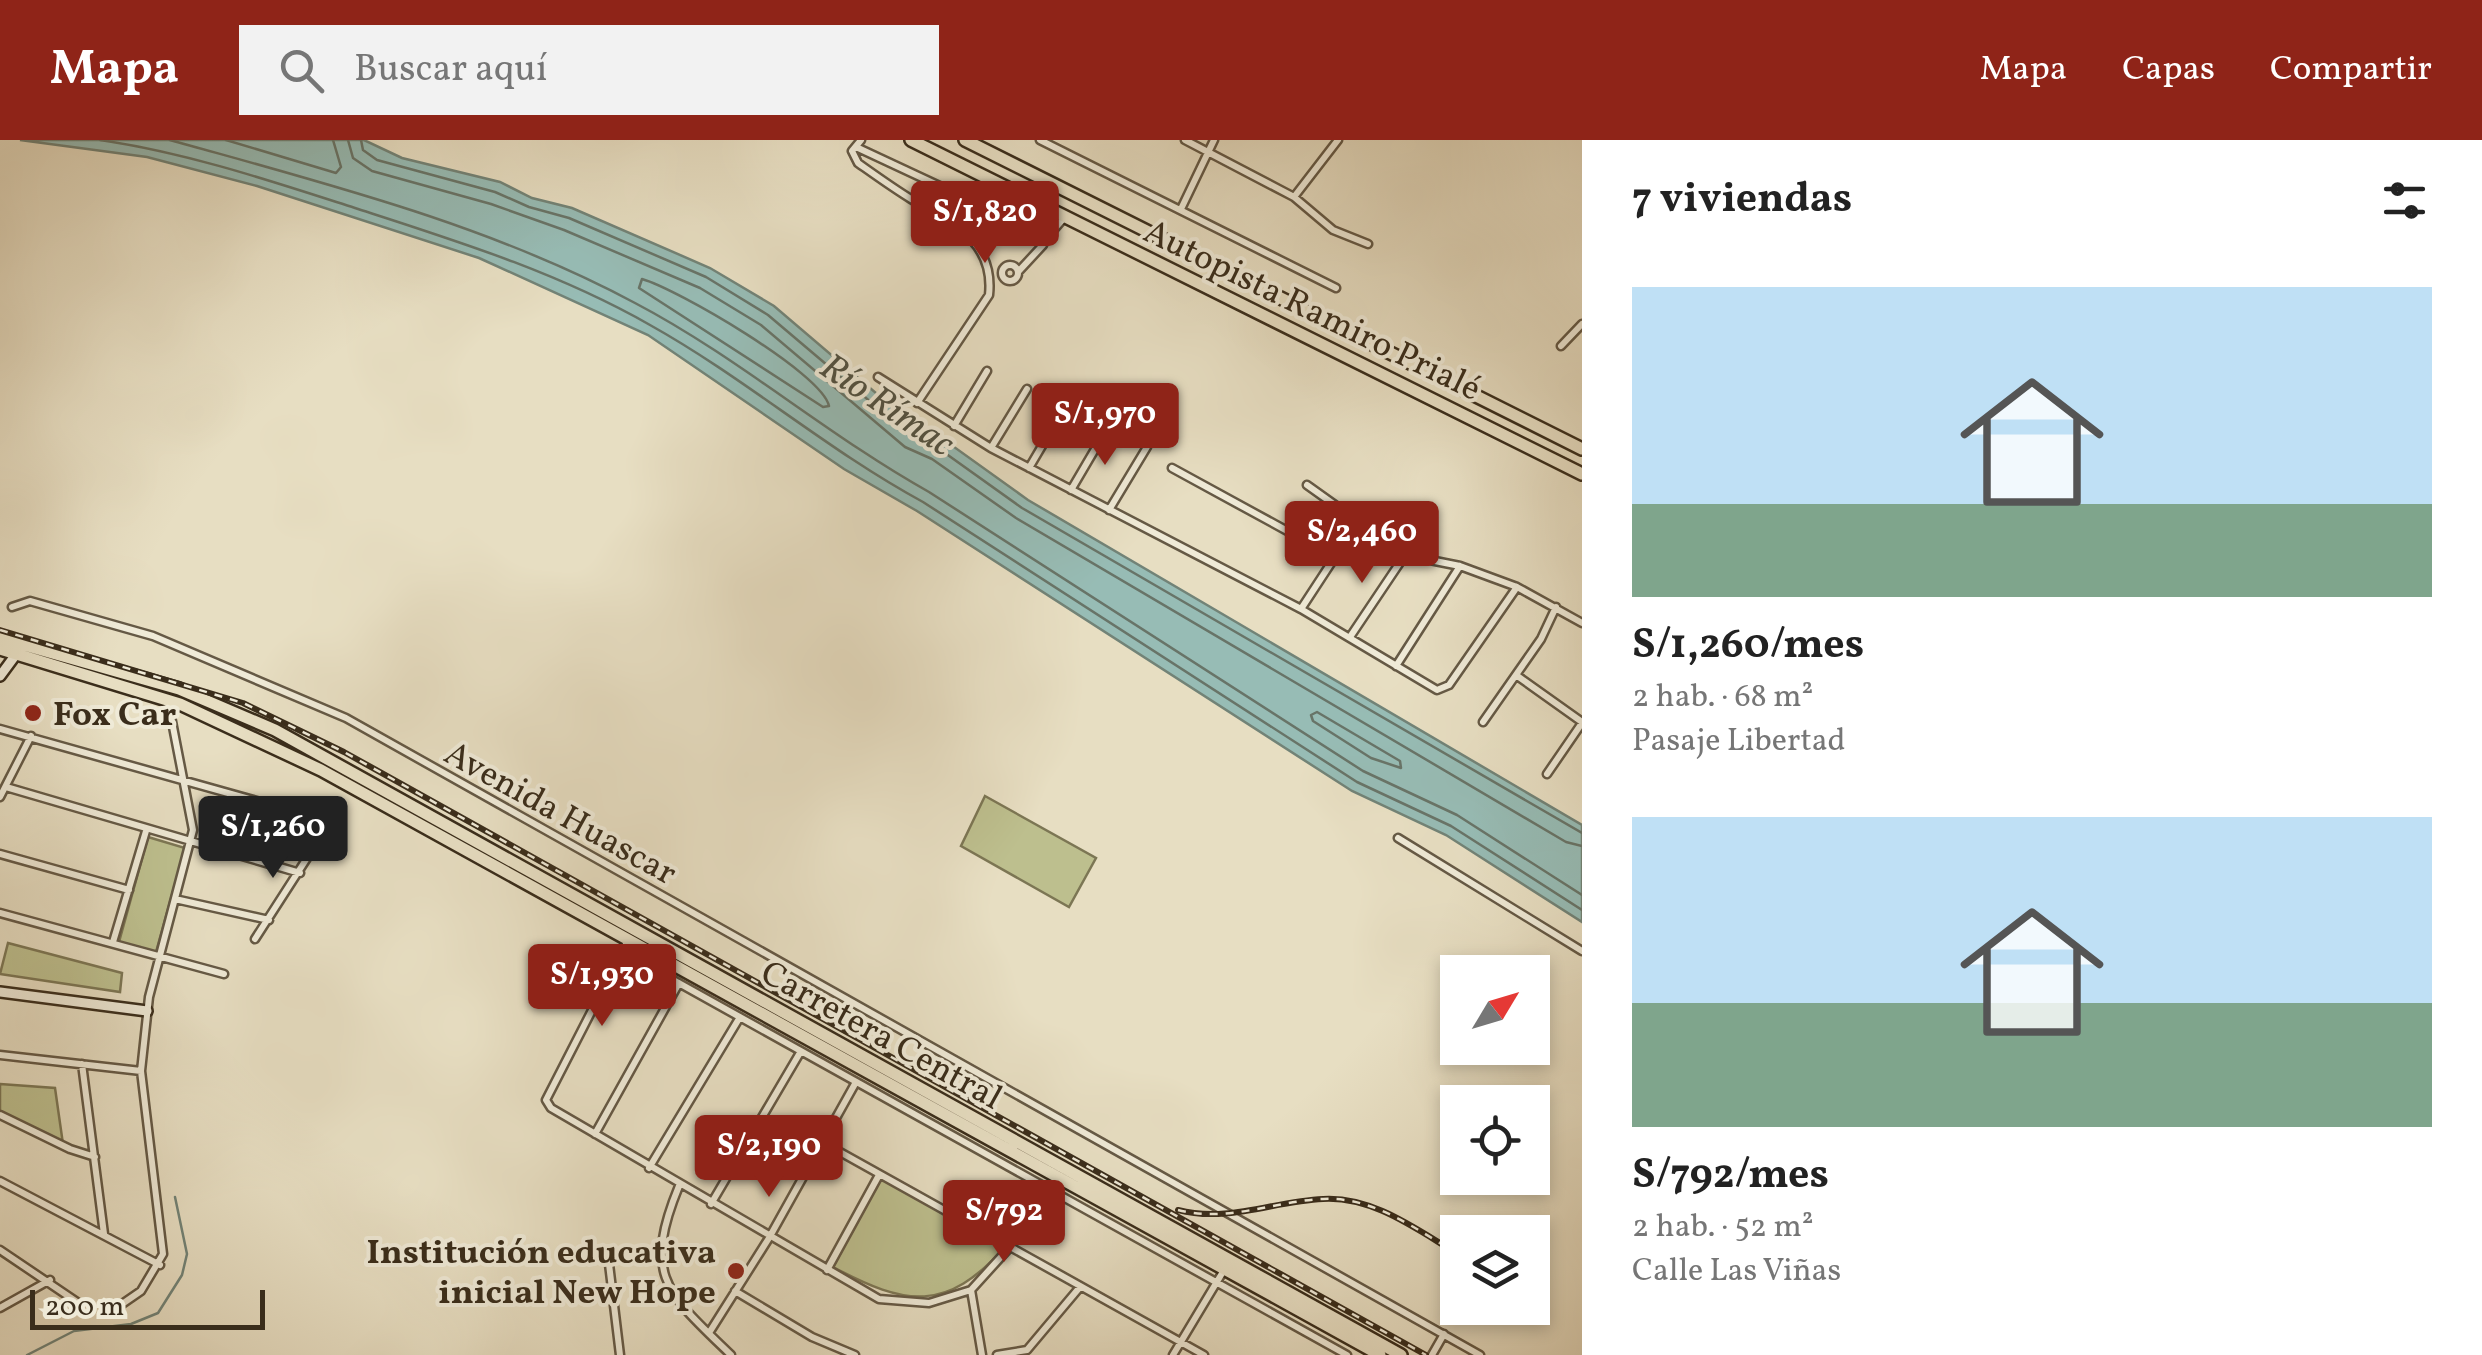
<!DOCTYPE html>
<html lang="es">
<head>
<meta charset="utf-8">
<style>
	body { margin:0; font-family:Vollkorn,serif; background:#f2f2f2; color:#222; height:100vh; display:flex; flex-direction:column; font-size:38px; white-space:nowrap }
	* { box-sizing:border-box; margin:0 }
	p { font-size:32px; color:#767676 }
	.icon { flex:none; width:55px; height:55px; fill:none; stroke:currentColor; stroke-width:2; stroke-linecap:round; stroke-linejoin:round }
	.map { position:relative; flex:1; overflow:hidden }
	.panel { display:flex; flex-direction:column; background:#fff; width:900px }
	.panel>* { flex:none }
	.needle { width:65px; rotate:52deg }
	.fabs { position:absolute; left:1440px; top:815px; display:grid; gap:20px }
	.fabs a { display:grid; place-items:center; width:110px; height:110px; border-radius:0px; background:#fff; box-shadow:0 5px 15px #0003; font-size:50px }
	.scale { position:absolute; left:30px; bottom:25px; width:235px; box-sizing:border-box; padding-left:10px; border:5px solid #3a2d1b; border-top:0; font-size:28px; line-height:35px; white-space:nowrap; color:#3a2d1b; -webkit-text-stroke:8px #efead7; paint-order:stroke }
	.price { position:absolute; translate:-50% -85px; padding:0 22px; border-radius:10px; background:#8f2418; color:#fff; font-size:32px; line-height:65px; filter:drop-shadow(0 2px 5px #0008) }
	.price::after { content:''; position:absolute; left:50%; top:60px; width:30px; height:22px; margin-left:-15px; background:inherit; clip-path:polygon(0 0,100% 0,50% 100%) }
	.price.active { background:#222; color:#fff }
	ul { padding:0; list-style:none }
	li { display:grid; align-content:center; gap:20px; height:530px; padding:0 50px }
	li span { display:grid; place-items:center; height:310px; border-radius:0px; color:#555 }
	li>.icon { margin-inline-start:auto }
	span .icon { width:180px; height:180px; fill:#fffc; stroke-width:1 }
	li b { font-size:42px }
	h2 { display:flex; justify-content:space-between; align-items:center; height:120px; padding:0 50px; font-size:42px }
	header { display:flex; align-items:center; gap:60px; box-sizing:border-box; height:140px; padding:0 50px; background:#8f2418; color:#fff }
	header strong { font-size:48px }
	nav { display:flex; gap:55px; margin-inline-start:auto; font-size:35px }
	.search { width:700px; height:90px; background:#f2f2f2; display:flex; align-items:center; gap:25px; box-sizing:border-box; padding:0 35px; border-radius:0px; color:#767676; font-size:38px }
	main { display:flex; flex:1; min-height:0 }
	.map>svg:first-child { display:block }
</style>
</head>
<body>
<header>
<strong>Mapa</strong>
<div class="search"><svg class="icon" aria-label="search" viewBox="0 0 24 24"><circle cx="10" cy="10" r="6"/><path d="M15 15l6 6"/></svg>Buscar aquí</div>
<nav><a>Mapa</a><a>Capas</a><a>Compartir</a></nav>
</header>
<main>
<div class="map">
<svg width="1582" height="1215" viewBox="0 0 1582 1215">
	<rect width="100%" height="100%" fill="#e7dec2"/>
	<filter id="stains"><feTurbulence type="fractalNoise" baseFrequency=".002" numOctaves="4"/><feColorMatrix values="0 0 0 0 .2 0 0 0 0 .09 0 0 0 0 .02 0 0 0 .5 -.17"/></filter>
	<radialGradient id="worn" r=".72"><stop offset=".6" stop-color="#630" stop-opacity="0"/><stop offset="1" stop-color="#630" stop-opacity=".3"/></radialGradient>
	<!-- green -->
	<path fill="#bdbf8e" stroke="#7c7654" stroke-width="2.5" d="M985 656 1096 718 1069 767 961 706Z
		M148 697 185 708 156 812 119 802Z
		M8 803 122 833 120 852 0 834Z
		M0 944 55 948 63 1004 0 972Z
		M881 1039 1005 1107C946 1173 906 1166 833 1127Z"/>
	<!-- water -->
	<path fill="#97bcb5" stroke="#728377" stroke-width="2.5" d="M20 0H364L402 18 500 42 532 58 572 68 710 128 774 166 918 289 943 299 1028 360 1582 685V782L1446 695 1352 651 917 371 844 329 648 195 479 118 257 46 147 17Z"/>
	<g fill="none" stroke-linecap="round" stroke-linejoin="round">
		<!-- shore -->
		<path stroke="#687468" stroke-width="2.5" d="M100 0C188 13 271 41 355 68 457 101 557 132 650 185 745 238 827 310 923 362L1357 642 1451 686 1582 770
			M170 0C327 44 490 85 635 163 738 217 827 295 929 352L1363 631 1457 675 1582 755
			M226 0 336 33 341 27 333 0
			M348 0 353 18 372 31 491 64 564 90 700 148 761 185 905 307 932 319 1016 378 1566 702 1582 706
			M361 0 363 10 377 20 495 52 529 67 569 78 706 137 768 175 912 297 938 308 1022 368 1582 693
			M642 139C677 149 822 233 829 266L823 267 639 148Z
			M1317 572 1400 621 1401 628 1371 618 1313 581 1311 575Z"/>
		<!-- stream -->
		<path stroke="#728377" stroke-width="2.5" d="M27 1215 74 1191 131 1184 158 1173 182 1135 187 1114 175 1057"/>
		<defs>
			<path id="street" d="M861 0 852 11 858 23C875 35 893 48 911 59 950 82 995 100 989 155L917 263
				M1040 0 1336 148
				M1185 0 1294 57 1333 90 1368 104
				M856 7 1038 92 1043 105 1018 132
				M1294 57 1338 0
				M1181 69 1214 0
				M1043 102 1064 78
				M1002 133a8 8 0 1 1 16 0a8 8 0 1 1-16 0Z
				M1561 206 1582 184
				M878 237 991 308 1301 469 1437 550 1449 545 1517 447
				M954 286 987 231
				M991 308 1027 249
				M1029 328 1066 265
				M1172 328 1335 417 1356 382
				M1307 345 1405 415 1460 426 1517 447 1582 483
				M1071 350 1108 287
				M1109 370 1147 307
				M12 467 30 461 153 496 346 578 1480 1215
				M1301 469 1335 417
				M1350 497 1405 415
				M1396 526 1460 426
				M1516 535 1582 582
				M1483 582 1541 499 1556 467
				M0 589 278 667
				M1547 634 1582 583
				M6 647 300 733
				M0 657 31 596
				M1398 698 1582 811
				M0 714 129 750
				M175 759 269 780
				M0 773 224 834
				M255 799 318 701
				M628 800 546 960 551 968 879 1159 929 1163 971 1150 1010 1107 1044 1047
				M113 802 146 691
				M623 812 1347 1215
				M0 915 141 931
				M82 924 104 1094
				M0 975 70 1009 95 1017
				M595 994 679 843
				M822 1002 1204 1215
				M649 1028 740 877
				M0 1041 160 1125
				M679 1046C642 1136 667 1153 731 1215
				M711 1064 801 911
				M0 1110 77 1162
				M609 1124 620 1215
				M827 1130 879 1035
				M971 1150 982 1215
				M735 1151 812 1197 855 1215
				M0 1168 50 1140
				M112 1171 141 1151 163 1114 141 931 149 857 193 690 168 561
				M709 1193 769 1098 856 942
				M997 1215 1027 1210 1080 1147
				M1173 1215 1224 1130
				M1432 1215 1444 1194"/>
			<path id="secondary" d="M0 536 17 513
				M0 852 147 871"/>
			<path id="highway" d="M911 0 1582 334
				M965 0 1582 309
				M0 498 179 549 275 590 1401 1215
				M0 509 180 564 321 630 1380 1215"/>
		</defs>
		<!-- street casing -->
		<use href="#street" stroke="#655945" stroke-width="11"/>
		<!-- secondary casing -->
		<use href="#secondary" stroke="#3a2d1b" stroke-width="14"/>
		<!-- highway casing -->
		<use href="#highway" stroke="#3a2d1b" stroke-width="16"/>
		<!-- street -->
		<use href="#street" stroke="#efead7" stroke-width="6"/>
		<!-- secondary -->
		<use href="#secondary" stroke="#efead7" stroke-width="9"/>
		<!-- highway -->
		<use href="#highway" stroke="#e7dec2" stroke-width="11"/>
		<defs>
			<path id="rail" d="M0 490 243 563 344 612 1426 1215
				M1178 1070C1228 1083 1274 1061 1323 1059 1373 1056 1417 1090 1458 1114"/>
		</defs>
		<!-- rail casing -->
		<use href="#rail" stroke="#3a2d1b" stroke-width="6"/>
		<!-- rail -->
		<use href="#rail" stroke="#efead7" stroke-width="2.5" stroke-dasharray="8" stroke-linecap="butt"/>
	</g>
	<!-- markers -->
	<g fill="#8f2418" stroke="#efead7" stroke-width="4">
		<circle cx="33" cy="573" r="10"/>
		<circle cx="736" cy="1131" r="10"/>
	</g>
	<g text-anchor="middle" stroke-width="8" stroke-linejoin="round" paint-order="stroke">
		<!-- street labels -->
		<g font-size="35" fill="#3a2d1b" stroke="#efead7">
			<text transform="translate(1313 169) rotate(26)" y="12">Autopista Ramiro Prialé</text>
			<text transform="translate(561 672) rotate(29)" y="12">Avenida Huascar</text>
			<text transform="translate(882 894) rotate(29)" y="12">Carretera Central</text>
		</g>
		<!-- poi labels -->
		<g font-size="35" font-weight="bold" fill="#3a2d1b" stroke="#efead7" text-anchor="start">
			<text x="53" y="585">Fox Car</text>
			<text x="716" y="1123" text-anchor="end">Institución educativa<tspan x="716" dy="40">inicial New Hope</tspan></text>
		</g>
		<!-- water labels -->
		<g font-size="38" font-style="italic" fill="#515142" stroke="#efead7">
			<text transform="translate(888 264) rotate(34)" y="13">Río Rímac</text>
		</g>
	</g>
	<rect width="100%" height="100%" filter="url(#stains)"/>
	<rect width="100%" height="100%" fill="url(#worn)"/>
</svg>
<div class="fabs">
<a><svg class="needle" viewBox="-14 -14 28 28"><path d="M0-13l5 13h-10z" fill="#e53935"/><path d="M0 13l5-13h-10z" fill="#767676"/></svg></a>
<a><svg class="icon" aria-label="locate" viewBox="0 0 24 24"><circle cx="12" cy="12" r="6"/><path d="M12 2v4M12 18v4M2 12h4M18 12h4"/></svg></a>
<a><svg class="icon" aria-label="layers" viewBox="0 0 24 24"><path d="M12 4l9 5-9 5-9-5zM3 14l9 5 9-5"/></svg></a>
</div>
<div class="scale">200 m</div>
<b class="price" style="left:985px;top:126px">S/1,820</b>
<b class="price" style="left:1105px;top:328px">S/1,970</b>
<b class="price" style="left:1362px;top:446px">S/2,460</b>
<b class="price active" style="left:273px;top:741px">S/1,260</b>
<b class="price" style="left:602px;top:889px">S/1,930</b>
<b class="price" style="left:769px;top:1060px">S/2,190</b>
<b class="price" style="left:1004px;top:1125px">S/792</b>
</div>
<section class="panel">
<h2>7 viviendas<svg class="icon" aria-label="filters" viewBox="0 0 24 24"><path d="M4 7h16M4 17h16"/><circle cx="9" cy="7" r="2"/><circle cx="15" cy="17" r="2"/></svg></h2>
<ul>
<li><span style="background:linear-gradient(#bfe0f5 70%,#7fa58c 0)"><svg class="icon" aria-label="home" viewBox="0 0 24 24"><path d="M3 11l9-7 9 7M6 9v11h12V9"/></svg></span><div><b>S/1,260/mes</b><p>2 hab. · 68 m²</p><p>Pasaje Libertad</p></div></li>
<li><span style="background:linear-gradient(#bfe0f5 60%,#7fa58c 0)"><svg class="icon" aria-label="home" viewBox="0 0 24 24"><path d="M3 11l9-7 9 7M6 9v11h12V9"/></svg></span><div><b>S/792/mes</b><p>2 hab. · 52 m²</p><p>Calle Las Viñas</p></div></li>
</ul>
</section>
</main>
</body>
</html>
